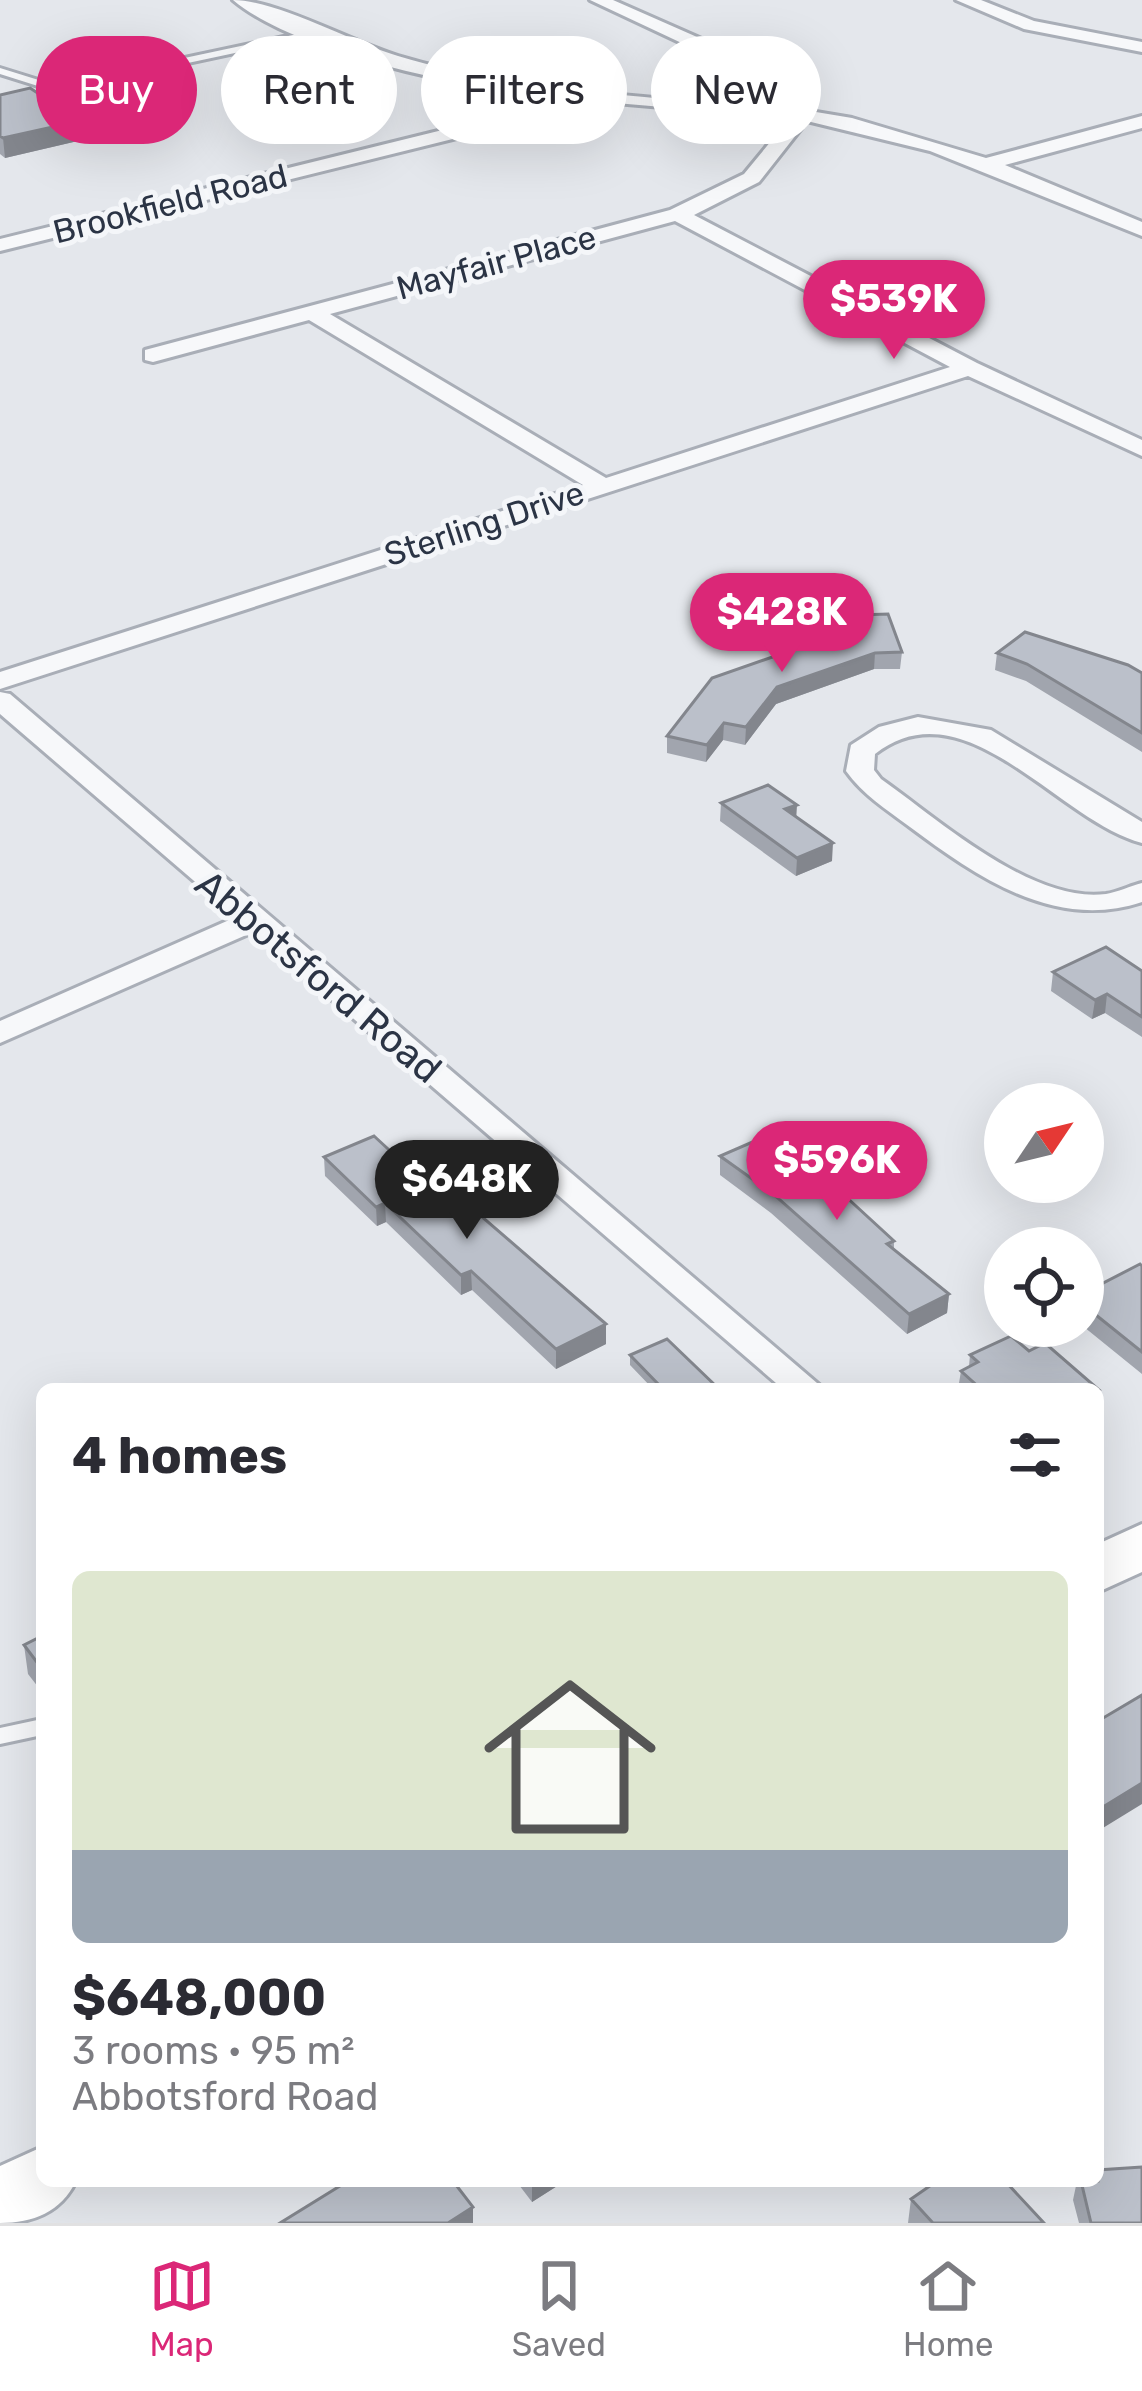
<!DOCTYPE html>
<html lang="en">
<head>
<meta charset="utf-8">
<style>
	body { margin:0; font-family:Rubik,sans-serif; background:#f7f7f7; color:#2b2b33; height:100vh; display:flex; flex-direction:column; font-size:45px; white-space:nowrap }
	* { box-sizing:border-box; margin:0 }
	p { font-size:39px; color:#7c7c81 }
	.icon { flex:none; width:66px; height:66px; fill:none; stroke:currentColor; stroke-width:2; stroke-linecap:round; stroke-linejoin:round }
	.map { position:relative; flex:1; overflow:hidden }
	.sheet { position:absolute; left:36px; top:1383px; width:1068px; height:804px; display:flex; flex-direction:column; background:#fff; border-radius:18px; box-shadow:0 12px 48px #0002 }
	.sheet>* { flex:none }
	.guide { position:absolute; left:36px; top:36px; width:1071px; height:108px; display:flex; gap:24px }
	.needle { width:78px; rotate:55deg }
	.fabs { position:absolute; left:984px; top:1083px; display:grid; gap:24px }
	.fabs a { display:grid; place-items:center; width:120px; height:120px; border-radius:50%; background:#fff; box-shadow:0 12px 48px #0002; font-size:60px }
	.price { position:absolute; translate:-50% -102px; padding:0 27px; border-radius:42px; background:#db2777; color:#fff; font-size:39px; line-height:78px; filter:drop-shadow(0 3px 6px #0008) }
	.price::after { content:''; position:absolute; left:50%; top:72px; width:36px; height:27px; margin-left:-18px; background:inherit; clip-path:polygon(0 0,100% 0,50% 100%) }
	.price.selected { background:#222; color:#fff }
	ul { padding:0; list-style:none }
	li { display:grid; align-content:center; gap:24px; height:636px; padding:0 36px }
	li span { display:grid; place-items:center; height:372px; border-radius:18px; color:#555 }
	li>.icon { margin-inline-start:auto }
	span .icon { width:216px; height:216px; fill:#fffc; stroke-width:1 }
	li b { font-size:51px }
	h2 { display:flex; justify-content:space-between; align-items:center; height:144px; padding:0 36px; font-size:51px }
	.chip { padding:0 42px; border-radius:54px; background:#fff; box-shadow:0 12px 48px #0002; font-size:42px; line-height:108px }
	.chip.selected { background:#db2777; color:#fff }
	.tabs { display:flex; justify-content:space-around; align-items:center; height:168px; border-top:3px solid #e1e1e2; background:#fff; font-size:33px; color:#7c7c81 }
	.tabs a { display:grid; justify-items:center; gap:6px }
	.tabs .selected { color:#db2777 }
	.map>svg:first-child { display:block }
</style>
</head>
<body>
<div class="map">
<svg width="1142" height="2223" viewBox="0 0 1142 2223">
	<rect width="100%" height="100%" fill="#e4e7ec"/>
	<g fill="none" stroke-linecap="round" stroke-linejoin="round">
		<defs>
			<path id="lane" d="M307 32 311 35 310 37 122 77 185 115 117 133 41 87 0 74V68L45 82 114 73ZM112 79 172 114 118 127 53 87Z
				M42 1719V1735L0 1744V1728Z"/>
			<path id="street" d="M233 0C276 0 352 42 398 56 484 82 575 91 664 99L705 54 590 0H613L722 48V56L683 100 774 105 852 118 986 158 1142 116V128L1005 165 1142 222V236L930 151 807 121 759 182 694 215 977 363 1142 440V456L968 376 0 689V672L583 485 309 320 153 362 145 360V350L670 210 744 174 790 118 546 97 497 128 0 251V239L483 120 525 94C446 83 294 51 233 0ZM675 221 950 367 606 478 330 314Z
				M956 0H981L1034 21 1142 42V52L1024 29Z
				M0 692 10 694 824 1389H783L253 932 0 1043V1021L236 917 0 714Z
				M918 717 991 730 1142 822V843C1059 822 965 683 875 754L874 770 881 779C938 819 1032 904 1106 894 1118 892 1130 886 1142 883V902C1055 931 977 877 910 827 886 809 863 795 846 771L851 745 879 727Z"/>
			<path id="secondary" d="M1142 1524V1572L1098 1592V1544Z
				M42 2147V2181H76C61 2212 33 2223 0 2223V2166Z"/>
		</defs>
		<!-- lane casing -->
		<use href="#lane" stroke="#a9aeb7" stroke-width="6"/>
		<!-- street casing -->
		<use href="#street" stroke="#a9aeb7" stroke-width="6"/>
		<!-- secondary casing -->
		<use href="#secondary" stroke="#a9aeb7" stroke-width="6"/>
		<!-- lane -->
		<use href="#lane" fill="#f7f8fa" fill-rule="evenodd"/>
		<!-- street -->
		<use href="#street" fill="#f7f8fa" fill-rule="evenodd"/>
		<!-- secondary -->
		<use href="#secondary" fill="#fff" fill-rule="evenodd"/>
	</g>
	<!-- wall -->
	<path fill="#a1a5ae" d="M0 95 82 140 5 158 0 154Z
		M827 616 902 652 900 669H874L776 704 745 745 723 740 706 762 667 753V736L827 638Z
		M997 653 1142 673V752L1026 681 995 670Z
		M721 803 796 817 832 861 796 876 720 821Z
		M1142 971V1037L1105 1013 1092 1019 1051 991 1053 972Z
		M720 1156 779 1157 894 1241V1249L949 1294 947 1313 907 1334 771 1213 720 1175Z
		M324 1157 439 1196 606 1324V1344L556 1369 472 1290 461 1295 386 1222 377 1226 325 1176Z
		M1142 1266V1374L1084 1327 1086 1292Z
		M1029 1351 1098 1389H958L961 1371 969 1366 970 1355Z
		M630 1355 719 1389H653L630 1365Z
		M42 1636V1692L28 1674 24 1645Z
		M516 2181H565L532 2202Z
		M1077 2181H1098L1142 2223H1079L1073 2200Z
		M911 2199 1044 2223H908Z"/>
	<!-- shaded-wall -->
	<path fill="#83868d" d="M80 121 82 140 5 158 3 138Z
		M875 653 874 669 776 704 745 745 746 727 777 687Z
		M724 723 723 740 706 762 707 745Z
		M797 805 796 822 785 809Z
		M833 843 832 861 796 876 797 858Z
		M1107 994 1105 1013 1092 1019 1095 1000Z
		M385 1203 386 1222 377 1226 376 1207Z
		M471 1271 472 1290 461 1295V1275Z
		M949 1294 947 1313 907 1334 909 1314Z
		M606 1324V1344L556 1369V1349Z
		M1142 1783V1804L1098 1831V1810Z
		M532 2181H565L532 2202Z
		M473 2207V2223H448Z"/>
	<!-- building -->
	<path fill="#bbc0ca" stroke="#83868d" stroke-width="3" d="M30 88 80 121 3 138 0 136V95Z
		M888 614 902 652 875 653 777 687 746 727 724 723 707 745 667 736 712 678 833 636 827 616Z
		M1025 632 1128 665 1142 673V733L1027 664 997 653Z
		M768 785 797 805 785 809 833 843 797 858 721 803Z
		M1106 947 1142 971V1017L1107 994 1095 1000 1053 972Z
		M374 1136 439 1196 451 1190 606 1324 556 1349 471 1271 461 1275 385 1203 376 1207 324 1157Z
		M757 1140 779 1157 795 1150 894 1241 887 1244 949 1294 909 1314 772 1193 720 1156Z
		M1140 1264 1142 1266V1352L1086 1307V1292Z
		M1011 1336 1029 1351 1045 1343 1098 1389H981L961 1371 978 1362 970 1355Z
		M667 1339 719 1389H663L630 1355Z
		M42 1636V1669L24 1645Z
		M1142 1695V1783L1098 1810V1721Z
		M1142 2167V2223H1091L1081 2181H1098V2170Z
		M348 2181H388L390 2183 394 2181H453L473 2207 448 2223H280Z
		M937 2181H1005L1044 2223H933L911 2199Z"/>
	<g text-anchor="middle" stroke-width="10" stroke-linejoin="round" paint-order="stroke">
		<!-- far-street labels -->
		<g font-size="33" fill="#2b3445" stroke="#f4f6f9">
			<text transform="translate(170 203) rotate(-14)" y="12">Brookfield Road</text>
			<text transform="translate(496 262) rotate(-15)" y="12">Mayfair Place</text>
			<text transform="translate(484 523) rotate(-18)" y="12">Sterling Drive</text>
		</g>
		<!-- street labels -->
		<g font-size="39" fill="#2b3445" stroke="#f4f6f9">
			<text transform="translate(319 976) rotate(40)" y="14">Abbotsford Road</text>
		</g>
	</g>
</svg>
<div class="fabs">
<a><svg class="needle" viewBox="-14 -14 28 28"><path d="M0-13l5 13h-10z" fill="#e53935"/><path d="M0 13l5-13h-10z" fill="#7c7c81"/></svg></a>
<a><svg class="icon" aria-label="locate" viewBox="0 0 24 24"><circle cx="12" cy="12" r="6"/><path d="M12 2v4M12 18v4M2 12h4M18 12h4"/></svg></a>
</div>
<b class="price" style="left:894px;top:362px">$539K</b>
<b class="price" style="left:782px;top:675px">$428K</b>
<b class="price" style="left:837px;top:1223px">$596K</b>
<b class="price selected" style="left:467px;top:1242px">$648K</b>
<div class="guide">
<a class="chip selected">Buy</a>
<a class="chip">Rent</a>
<a class="chip">Filters</a>
<a class="chip">New</a>
</div>
<section class="sheet">
<h2>4 homes<svg class="icon" aria-label="filters" viewBox="0 0 24 24"><path d="M4 7h16M4 17h16"/><circle cx="9" cy="7" r="2"/><circle cx="15" cy="17" r="2"/></svg></h2>
<ul>
<li><span style="background:linear-gradient(#dfe7d0 75%,#9aa5b1 0)"><svg class="icon" aria-label="home" viewBox="0 0 24 24"><path d="M3 11l9-7 9 7M6 9v11h12V9"/></svg></span><div><b>$648,000</b><p>3 rooms · 95 m²</p><p>Abbotsford Road</p></div></li>
</ul>
</section>
</div>
<nav class="tabs">
<a class="selected"><svg class="icon" aria-label="map" viewBox="0 0 24 24"><path d="M3 6l6-2 6 2 6-2v14l-6 2-6-2-6 2zM9 4v14M15 6v14"/></svg>Map</a>
<a><svg class="icon" aria-label="saved" viewBox="0 0 24 24"><path d="M7 4h10v16l-5-4-5 4z"/></svg>Saved</a>
<a><svg class="icon" aria-label="home" viewBox="0 0 24 24"><path d="M3 11l9-7 9 7M6 9v11h12V9"/></svg>Home</a>
</nav>
</body>
</html>
